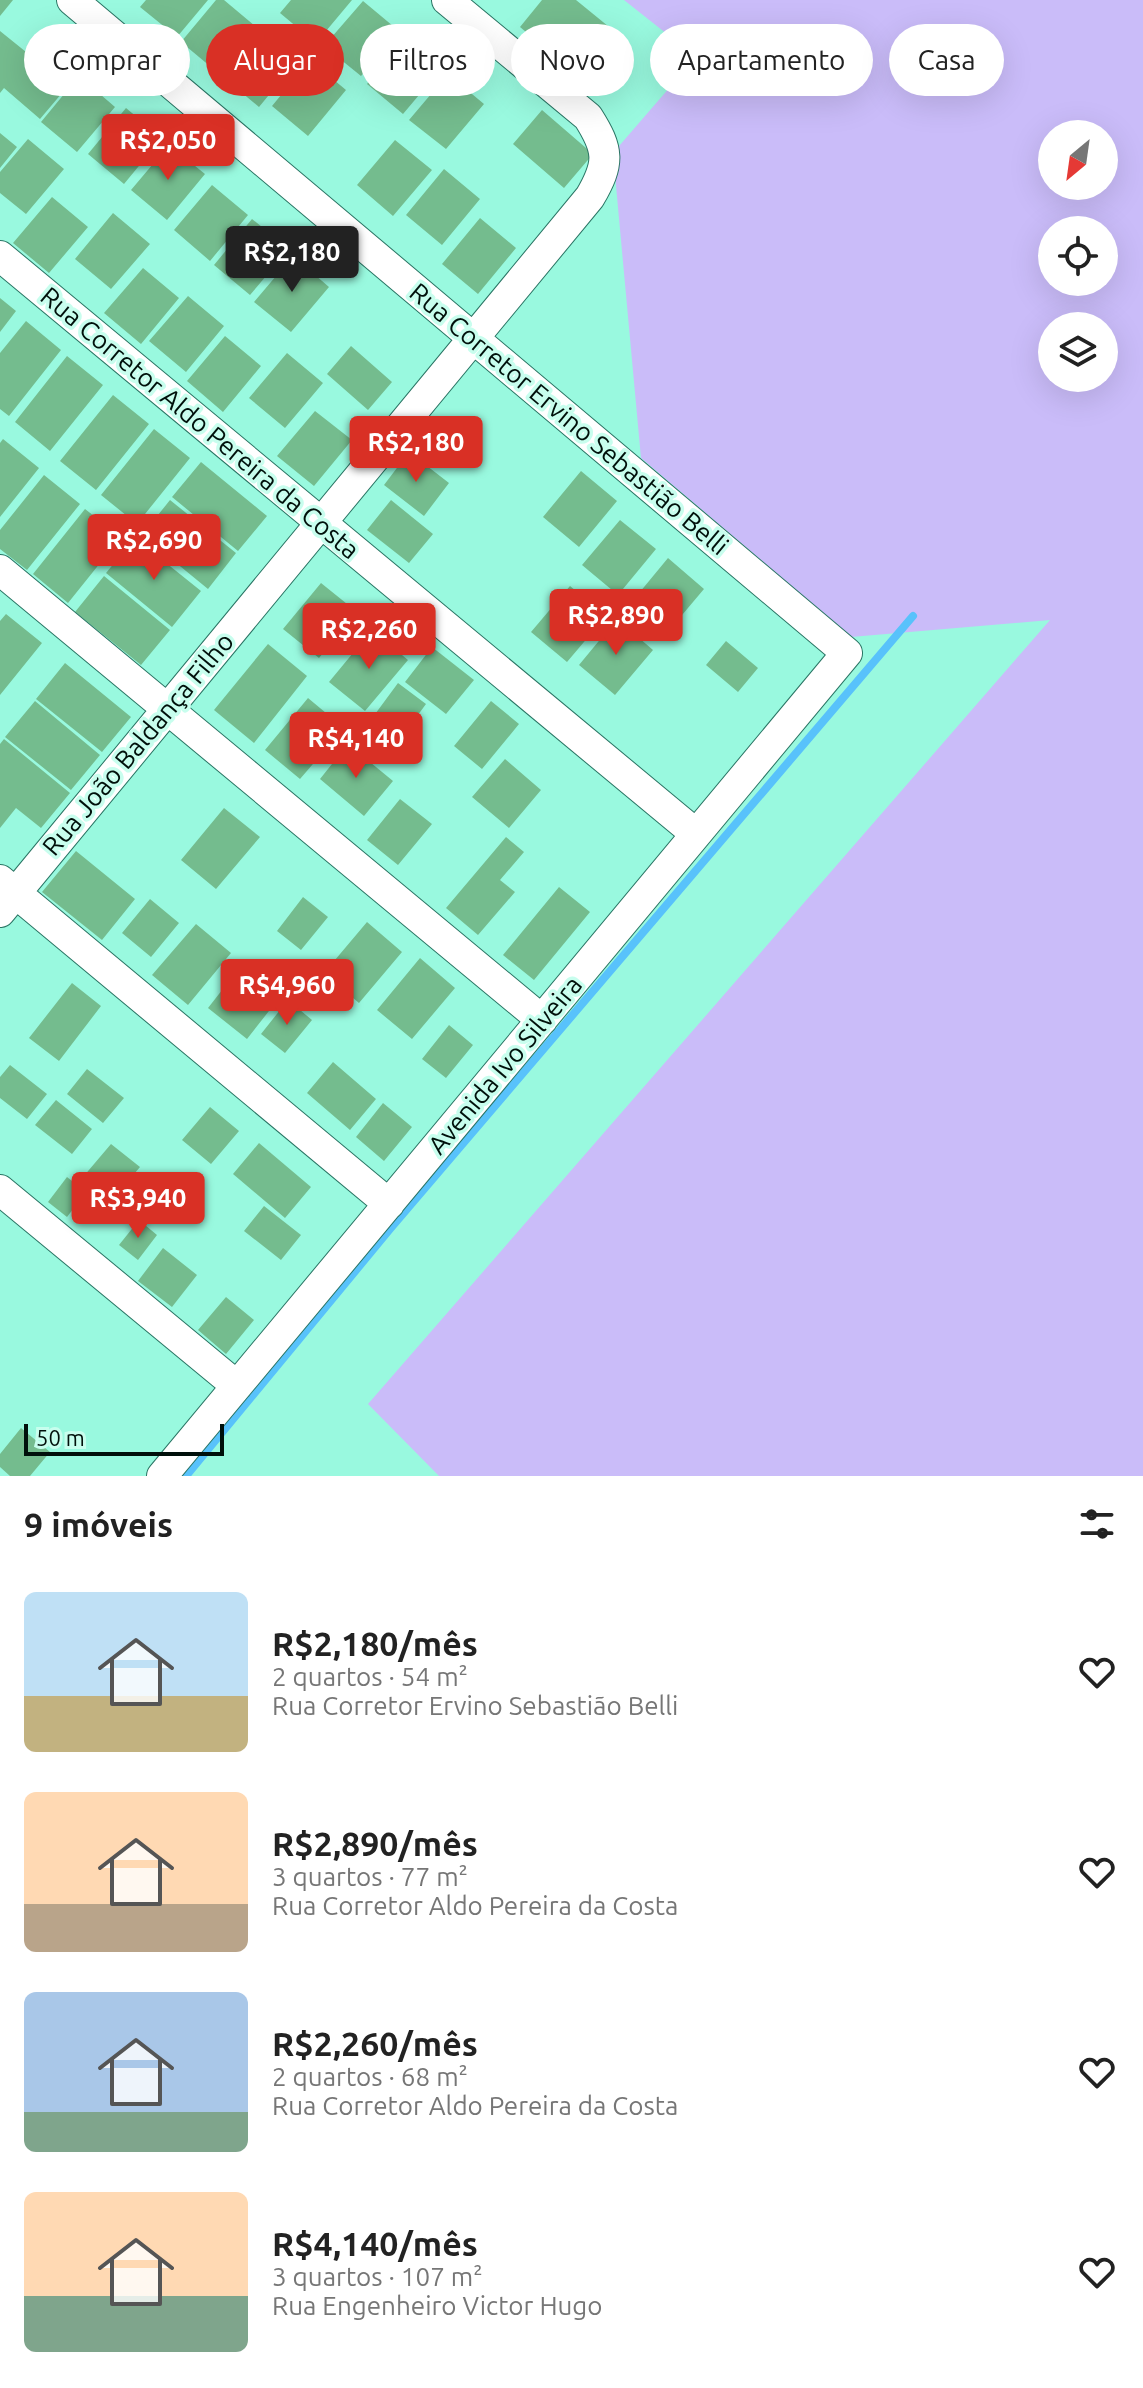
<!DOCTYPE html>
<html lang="pt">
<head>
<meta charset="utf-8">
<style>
	body { margin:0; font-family:Ubuntu,sans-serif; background:#f6f6f6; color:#222; height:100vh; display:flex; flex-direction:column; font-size:30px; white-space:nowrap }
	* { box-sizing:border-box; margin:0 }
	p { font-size:26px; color:#767676 }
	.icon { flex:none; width:44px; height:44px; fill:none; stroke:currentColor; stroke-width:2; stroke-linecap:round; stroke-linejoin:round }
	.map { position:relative; height:1476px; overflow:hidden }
	.panel { display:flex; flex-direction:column; background:#fff; flex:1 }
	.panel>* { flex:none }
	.guide { position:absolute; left:24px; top:24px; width:1096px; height:72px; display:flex; gap:16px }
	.needle { width:52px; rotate:209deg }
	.tools { position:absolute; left:1038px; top:120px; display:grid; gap:16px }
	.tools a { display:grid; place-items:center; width:80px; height:80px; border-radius:50%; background:#fff; box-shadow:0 8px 32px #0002; font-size:40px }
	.scale { position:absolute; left:24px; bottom:20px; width:200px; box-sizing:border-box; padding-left:8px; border:4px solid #00100b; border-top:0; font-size:22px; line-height:28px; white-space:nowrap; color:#00100b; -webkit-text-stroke:6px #c8feee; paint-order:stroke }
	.price { position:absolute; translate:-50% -68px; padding:0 18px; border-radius:8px; background:#d93025; color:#fff; font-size:26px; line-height:52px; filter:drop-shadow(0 2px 4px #0008) }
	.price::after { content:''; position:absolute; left:50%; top:48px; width:24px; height:18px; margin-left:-12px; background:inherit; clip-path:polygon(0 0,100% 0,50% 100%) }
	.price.current { background:#222; color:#fff }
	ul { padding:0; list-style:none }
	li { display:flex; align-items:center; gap:24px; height:200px; padding:0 24px }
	li span { display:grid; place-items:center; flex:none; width:224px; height:160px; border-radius:12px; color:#555 }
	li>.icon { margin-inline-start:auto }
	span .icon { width:96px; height:96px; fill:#fffc; stroke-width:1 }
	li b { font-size:34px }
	h2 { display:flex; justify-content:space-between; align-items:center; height:96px; padding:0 24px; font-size:34px }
	.pill { padding:0 28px; border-radius:36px; background:#fff; box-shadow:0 8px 32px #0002; font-size:28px; line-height:72px }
	.pill.current { background:#d93025; color:#fff }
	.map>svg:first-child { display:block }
</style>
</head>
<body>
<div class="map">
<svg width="1143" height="1476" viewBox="0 0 1143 1476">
	<rect width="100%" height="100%" fill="#99f9df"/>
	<!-- green -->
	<path fill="#cabcf9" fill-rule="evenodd" d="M624 0H1143V1476H439L368 1404 1050 620 851 637 641 458 613 153 696 57ZM1052 134H1104V186H1052ZM1052 230H1104V282H1052ZM1052 326H1104V378H1052Z"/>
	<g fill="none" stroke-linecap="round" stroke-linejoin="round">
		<!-- stream -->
		<path stroke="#58c2fb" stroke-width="8" d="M186 1476 390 1229 913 616"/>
	</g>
	<!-- building -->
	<path fill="#74bc8e" d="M0 0H13L0 16Z
		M146 0H208L177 37 140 7Z
		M216 0H224L255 26 217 72 181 42Z
		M291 0H352L316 43 280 13Z
		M542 0H576L630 44 593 88 520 27Z
		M363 1 399 31 361 76 324 46Z
		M0 31 31 56 42 43 79 73 40 119 4 88 0 93Z
		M261 32 297 61 259 107 223 77Z
		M405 38 441 69 403 114 367 84Z
		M310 60 346 90 308 136 272 106Z
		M448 74 484 104 446 149 409 120Z
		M79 76 115 107 77 152 41 122Z
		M126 108 162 138 124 184 88 154Z
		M542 110 593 154 564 188 513 144Z
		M0 133 17 147 0 168Z
		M28 139 64 169 26 214 0 193V172Z
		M395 140 432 170 393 216 357 185Z
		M169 145 205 174 167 220 131 190Z
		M444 169 480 199 442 245 406 215Z
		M212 185 248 215 210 261 174 230Z
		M52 197 88 227 49 273 13 243Z
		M113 213 150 244 111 289 75 259Z
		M480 218 516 248 478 294 442 264Z
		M252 219 289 249 250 295 214 265Z
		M293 256 329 287 291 332 254 302Z
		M143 268 179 298 141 344 104 313Z
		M188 296 224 326 186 372 149 341Z
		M0 298 16 311 0 332Z
		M26 321 61 350 9 416 0 409V353Z
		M225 336 261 366 223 412 187 381Z
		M351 346 392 382 368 410 327 374Z
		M287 353 323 383 285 428 249 398Z
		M67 356 103 385 50 451 15 422Z
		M113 395 149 424 96 490 60 461Z
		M315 411 352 440 314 486 277 456Z
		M154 429 190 458 137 524 101 495Z
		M3 439 39 468 0 517V443Z
		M409 452 449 483 424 516 384 485Z
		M201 462 267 516 238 551 172 497Z
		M581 471 617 501 579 547 543 517Z
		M44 475 80 504 27 570 0 549V530Z
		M170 500 236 553 208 589 142 535Z
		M391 500 433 534 409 563 367 530Z
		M85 509 121 537 68 603 33 574Z
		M620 520 656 549 618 595 582 565Z
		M135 538 201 591 172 627 106 573Z
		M668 558 704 589 666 634 630 604Z
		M104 576 170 630 141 665 75 612Z
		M321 583 357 612 319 658 283 629Z
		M570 586 606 616 567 662 531 632Z
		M6 614 42 643 0 695V621Z
		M617 619 653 650 615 695 579 665Z
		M372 630 408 660 365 711 329 682Z
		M726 641 758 668 738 692 706 665Z
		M268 644 307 676 254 743 214 710Z
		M432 647 474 680 446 714 405 682Z
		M65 663 131 717 102 752 36 699Z
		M398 683 426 704 398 742 370 721Z
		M308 698 344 728 300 779 265 750Z
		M35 701 100 755 71 790 5 737Z
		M491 701 519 724 482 769 454 746Z
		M4 739 70 793 41 828 16 808 0 828V744Z
		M348 744 393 781 364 816 320 779Z
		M505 759 541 790 509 828 472 797Z
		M400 799 432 824 398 865 367 840Z
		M224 808 260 837 216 889 181 860Z
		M506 837 524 852 500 880 515 892 478 935 446 908Z
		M76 851 135 899 102 940 42 892Z
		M559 887 590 912 534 980 503 955Z
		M303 897 328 917 301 950 277 931Z
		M150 899 179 923 151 957 122 933Z
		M367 922 402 952 359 1003 324 973Z
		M196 924 231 953 188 1005 152 975Z
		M420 958 455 988 412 1039 377 1010Z
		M237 971 276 1002 247 1039 208 1008Z
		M72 983 101 1006 59 1061 29 1038Z
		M288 1000 312 1020 285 1053 261 1034Z
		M449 1025 473 1045 446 1078 422 1059Z
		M333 1062 376 1099 350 1130 307 1093Z
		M10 1065 47 1094 27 1119 0 1098V1077Z
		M87 1069 124 1098 103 1123 67 1094Z
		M56 1100 92 1129 72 1154 35 1125Z
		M383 1103 412 1127 384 1161 356 1137Z
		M210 1107 239 1131 211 1164 182 1140Z
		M259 1143 311 1187 285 1218 233 1174Z
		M111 1144 140 1167 111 1201 83 1177Z
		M67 1177 86 1192 67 1217 48 1202Z
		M264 1206 301 1235 281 1260 244 1231Z
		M139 1220 157 1235 138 1260 119 1245Z
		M163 1248 197 1275 172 1307 138 1281Z
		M226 1297 254 1320 226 1354 198 1330Z
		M21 1428 50 1452 30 1476H10L0 1467V1454Z"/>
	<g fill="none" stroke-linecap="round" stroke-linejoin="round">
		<defs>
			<path id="street" d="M72 0 847 653 162 1476
				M0 256 696 834
				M0 570 542 1020
				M0 880 389 1204
				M0 912 590 197C610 163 609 150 588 117L447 0
				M0 1190 237 1386"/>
		</defs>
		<!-- street casing -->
		<use href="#street" stroke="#2a7564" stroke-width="32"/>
		<!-- street -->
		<use href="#street" stroke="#fff" stroke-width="30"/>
	</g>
	<g text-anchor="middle" stroke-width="7" stroke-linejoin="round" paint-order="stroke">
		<!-- street labels -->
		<g font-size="26" fill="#00100b" stroke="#c8feee">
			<text transform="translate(569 419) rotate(40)" y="9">Rua Corretor Ervino Sebastião Belli</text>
			<text transform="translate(200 423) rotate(40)" y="9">Rua Corretor Aldo Pereira da Costa</text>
			<text transform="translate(138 744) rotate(-50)" y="9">Rua João Baldança Filho</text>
			<text transform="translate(505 1065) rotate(-50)" y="9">Avenida Ivo Silveira</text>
		</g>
	</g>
</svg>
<div class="tools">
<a><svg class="needle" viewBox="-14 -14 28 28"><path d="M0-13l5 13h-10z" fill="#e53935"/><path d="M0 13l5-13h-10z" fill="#767676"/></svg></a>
<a><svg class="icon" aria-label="locate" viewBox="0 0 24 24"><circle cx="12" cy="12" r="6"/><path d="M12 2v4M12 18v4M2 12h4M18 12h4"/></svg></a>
<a><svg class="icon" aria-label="layers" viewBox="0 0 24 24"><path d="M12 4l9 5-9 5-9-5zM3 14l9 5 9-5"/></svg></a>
</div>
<div class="scale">50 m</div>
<b class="price" style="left:168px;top:182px">R$2,050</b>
<b class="price current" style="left:292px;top:294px">R$2,180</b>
<b class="price" style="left:416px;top:484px">R$2,180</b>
<b class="price" style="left:154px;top:582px">R$2,690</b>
<b class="price" style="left:616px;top:657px">R$2,890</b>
<b class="price" style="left:369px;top:671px">R$2,260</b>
<b class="price" style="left:356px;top:780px">R$4,140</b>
<b class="price" style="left:287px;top:1027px">R$4,960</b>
<b class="price" style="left:138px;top:1240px">R$3,940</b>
<div class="guide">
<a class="pill">Comprar</a>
<a class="pill current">Alugar</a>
<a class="pill">Filtros</a>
<a class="pill">Novo</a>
<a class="pill">Apartamento</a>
<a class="pill">Casa</a>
</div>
</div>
<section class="panel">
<h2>9 imóveis<svg class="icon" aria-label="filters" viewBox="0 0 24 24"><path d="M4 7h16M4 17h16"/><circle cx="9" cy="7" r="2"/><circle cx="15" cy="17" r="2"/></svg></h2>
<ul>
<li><span style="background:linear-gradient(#bfe0f5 65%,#c2b280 0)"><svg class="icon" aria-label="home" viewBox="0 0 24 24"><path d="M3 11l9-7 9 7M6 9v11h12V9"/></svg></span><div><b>R$2,180/mês</b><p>2 quartos · 54 m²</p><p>Rua Corretor Ervino Sebastião Belli</p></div><svg class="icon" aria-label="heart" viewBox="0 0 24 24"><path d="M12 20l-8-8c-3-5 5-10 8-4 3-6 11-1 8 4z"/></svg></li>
<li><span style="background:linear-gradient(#ffd9b3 70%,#b9a48a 0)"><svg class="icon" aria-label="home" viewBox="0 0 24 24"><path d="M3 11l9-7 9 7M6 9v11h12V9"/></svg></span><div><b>R$2,890/mês</b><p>3 quartos · 77 m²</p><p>Rua Corretor Aldo Pereira da Costa</p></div><svg class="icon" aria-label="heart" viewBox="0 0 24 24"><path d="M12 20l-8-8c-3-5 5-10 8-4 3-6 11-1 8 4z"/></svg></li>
<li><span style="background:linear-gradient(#a9c7e8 75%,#7fa58c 0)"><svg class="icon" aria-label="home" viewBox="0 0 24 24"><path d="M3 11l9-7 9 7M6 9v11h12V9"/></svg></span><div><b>R$2,260/mês</b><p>2 quartos · 68 m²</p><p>Rua Corretor Aldo Pereira da Costa</p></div><svg class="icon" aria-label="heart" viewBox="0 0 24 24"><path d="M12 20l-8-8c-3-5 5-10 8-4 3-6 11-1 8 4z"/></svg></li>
<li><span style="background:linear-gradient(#ffd9b3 65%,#7fa58c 0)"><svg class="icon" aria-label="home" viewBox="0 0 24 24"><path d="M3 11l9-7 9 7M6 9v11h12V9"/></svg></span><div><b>R$4,140/mês</b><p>3 quartos · 107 m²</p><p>Rua Engenheiro Victor Hugo</p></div><svg class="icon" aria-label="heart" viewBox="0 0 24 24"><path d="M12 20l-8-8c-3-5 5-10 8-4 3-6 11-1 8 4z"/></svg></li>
</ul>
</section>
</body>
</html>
